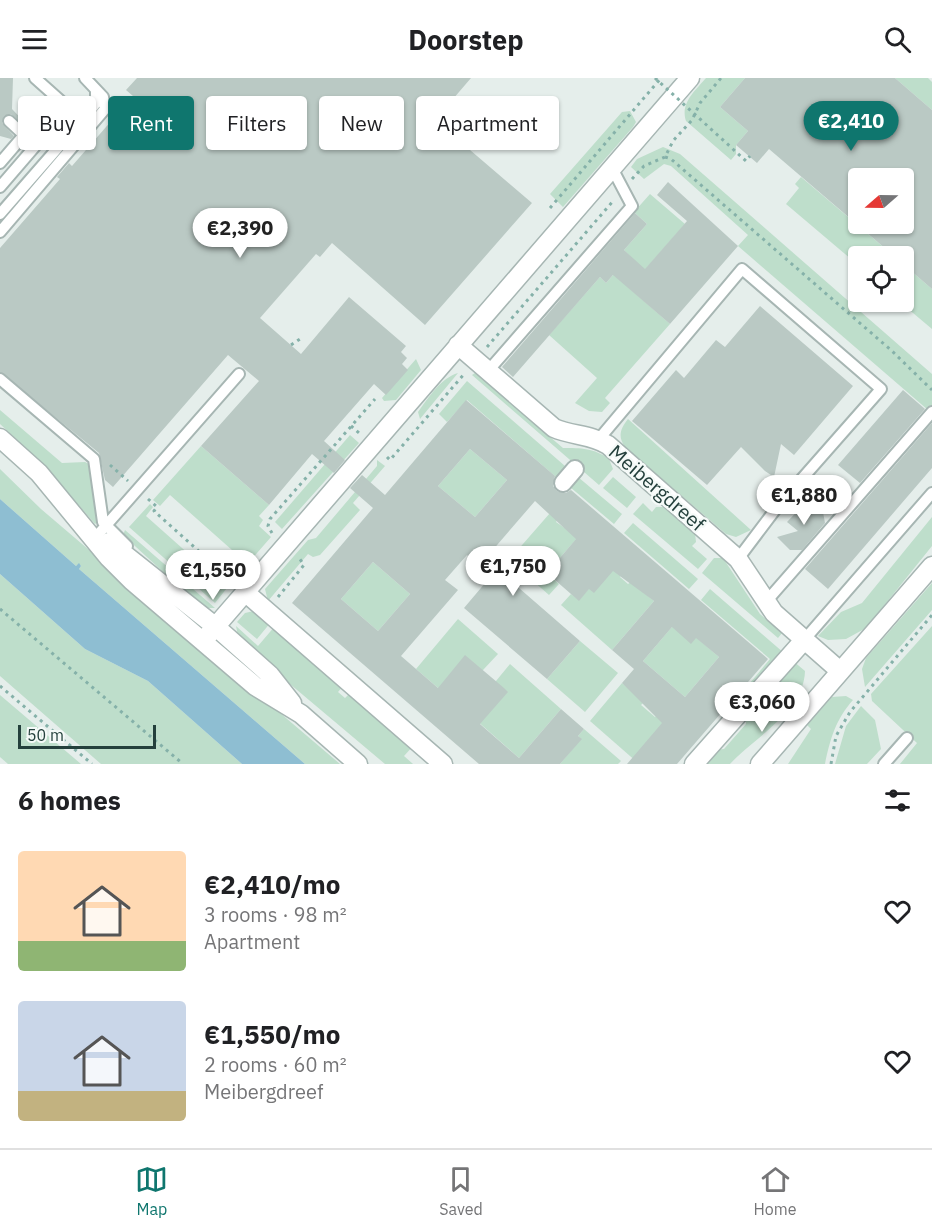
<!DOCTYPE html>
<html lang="en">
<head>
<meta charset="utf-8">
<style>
	body { margin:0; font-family:"IBM Plex Sans",sans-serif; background:#f2f2f2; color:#202124; height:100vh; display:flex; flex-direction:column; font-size:22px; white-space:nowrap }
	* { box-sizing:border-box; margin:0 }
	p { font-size:20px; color:#757577 }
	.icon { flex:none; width:33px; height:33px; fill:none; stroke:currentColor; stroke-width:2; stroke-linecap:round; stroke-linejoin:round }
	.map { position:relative; height:686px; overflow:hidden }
	.sheet { display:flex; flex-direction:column; background:#fff; flex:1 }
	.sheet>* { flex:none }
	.banner { position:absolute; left:18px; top:18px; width:600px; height:54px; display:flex; gap:12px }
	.needle { width:39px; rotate:250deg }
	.fabs { position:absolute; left:848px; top:90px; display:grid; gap:12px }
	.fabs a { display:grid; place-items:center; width:66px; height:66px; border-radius:6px; background:#fff; box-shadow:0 2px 4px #0004; font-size:30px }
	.scale { position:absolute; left:18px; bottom:15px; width:138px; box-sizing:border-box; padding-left:6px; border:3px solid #24403c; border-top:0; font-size:16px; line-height:21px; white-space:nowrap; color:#24403c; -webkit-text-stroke:4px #f5faf8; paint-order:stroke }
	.price { position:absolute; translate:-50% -51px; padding:0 14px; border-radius:21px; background:#fff; color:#222; font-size:20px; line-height:39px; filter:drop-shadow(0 2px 3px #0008) }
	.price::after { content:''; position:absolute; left:50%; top:36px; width:18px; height:14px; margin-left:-9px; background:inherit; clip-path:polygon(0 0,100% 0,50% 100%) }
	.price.current { background:#0f766e; color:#fff }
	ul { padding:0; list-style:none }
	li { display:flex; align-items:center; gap:18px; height:150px; padding:0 18px }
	li span { display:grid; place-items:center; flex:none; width:168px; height:120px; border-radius:6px; color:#555 }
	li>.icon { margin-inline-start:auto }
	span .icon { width:72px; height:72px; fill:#fffc; stroke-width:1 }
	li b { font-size:26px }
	h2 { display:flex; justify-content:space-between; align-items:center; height:72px; padding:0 18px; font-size:26px }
	.chip { padding:0 21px; border-radius:6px; background:#fff; box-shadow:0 2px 4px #0004; font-size:21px; line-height:54px }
	.chip.current { background:#0f766e; color:#fff }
	header { display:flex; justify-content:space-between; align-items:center; height:78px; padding:0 18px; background:#fff; font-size:27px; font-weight:800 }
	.dock { display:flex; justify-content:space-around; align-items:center; height:84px; border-top:2px solid #e0e0e0; background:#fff; font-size:16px; color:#757577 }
	.dock a { display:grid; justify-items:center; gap:3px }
	.dock .current { color:#0f766e }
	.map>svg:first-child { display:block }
</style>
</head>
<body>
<header><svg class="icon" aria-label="menu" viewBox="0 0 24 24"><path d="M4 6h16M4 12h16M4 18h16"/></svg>Doorstep<svg class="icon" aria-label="search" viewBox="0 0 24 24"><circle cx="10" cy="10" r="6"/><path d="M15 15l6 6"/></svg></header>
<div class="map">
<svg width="932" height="686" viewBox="0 0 932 686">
	<rect width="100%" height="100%" fill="#e5eeeb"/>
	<!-- green -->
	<path fill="#bedecb" d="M706 0H745L720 29 748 53 736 67V76L731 82 686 43C680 25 695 13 706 0Z
		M895 0H928L932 4V32Z
		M630 33 636 44 633 49 563 129 550 116 622 34Z
		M663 69 680 76 932 296V327L928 332 738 168 748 157 671 88 664 86 644 101 631 89 637 81Z
		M801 99 894 178H858V187L786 126 799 110 795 106Z
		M650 116 685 146 629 210 670 246 605 320 610 325 602 334 589 333 575 325 597 300 549 257 600 199 606 205 630 178 624 172 647 146 634 134Z
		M903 186 932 211V251L900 224H903Z
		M416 281 421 292 396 322 384 323 382 320Z
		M458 295 420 341 418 334C429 319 441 300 458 295Z
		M475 295 563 370C581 370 594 370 609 381L613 391 599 407 472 297Z
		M467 303 565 388 556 399 467 322 447 344 439 336Z
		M0 332 62 385 85 384 91 387 98 444 95 446 42 385 0 346Z
		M628 341 751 452 736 459 726 456 625 369C617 358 621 350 628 341Z
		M350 357 359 365 282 451 275 444Z
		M201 368 269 427 259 438 263 442 259 448 271 459 238 497 232 491 241 480 170 417 160 428 153 422Z
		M470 371 507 402 475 439 438 408Z
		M377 382 385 388 353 425 360 432 320 477 313 479 308 476 268 523 265 511 308 462 316 460 377 388Z
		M0 391 41 431 340 686H305L79 491 81 488 79 486 76 488 0 421Z
		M578 399 622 436 614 446 570 409Z
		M613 399 636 419 627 430 603 410Z
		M643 425 652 434 656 429H666L695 455 696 464 692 468 707 481 698 491 633 436Z
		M150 426 153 429 146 438 227 510 215 525 129 449Z
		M550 435 558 441 556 444 578 459 558 482 554 478 546 487 551 491 547 495 559 506 549 517 509 482Z
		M932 439V468L866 550 846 561 828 562 818 558 841 534 862 525Z
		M633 445 698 501 689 511 624 455Z
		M125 452 215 530H205L199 527 123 457Z
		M714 480H723L760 536 782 555 778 560 702 495Z
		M373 484 410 516 378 553 341 521Z
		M610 486 622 496 620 499 628 506 631 504 654 523 612 572 561 527 571 516 579 522Z
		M0 496 85 571 148 603 242 686H101L0 598Z
		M932 505V532L865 609 862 591 866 580Z
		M710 511 784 575 749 615 745 611 770 581 701 522Z
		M254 533 271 544 257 561 237 544 245 535Z
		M458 541 498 576 483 592 444 615 416 591Z
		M677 543 719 579 685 619 643 583Z
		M236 548 258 568 275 548 344 607 338 614 345 620 351 614 414 667 404 678 413 686H385L239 563Z
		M932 548V686H900L917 665 872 623 871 616Z
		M580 563 618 595 585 634 547 601Z
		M792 582 805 593C804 633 755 659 730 686H708L705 684 715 672 724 671 746 646V636Z
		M510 586 561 631 519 680 476 642 496 603Z
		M622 605 644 624 641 627 655 639 658 636 670 647 638 685 590 643Z
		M0 617 81 686H8L0 679Z
		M846 618 853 622C836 641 830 661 825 686H788L811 651 807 647 832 619Z
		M861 628 875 642 881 671 867 686H835L846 648Z
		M584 651 621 683 618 686H560L581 661 578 658Z"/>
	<!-- water -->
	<path fill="#8ebed2" d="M0 421 76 488 79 485 81 488 79 491 305 686H242L148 603 85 571 0 496Z"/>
	<!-- building -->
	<path fill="#bac9c4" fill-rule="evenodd" d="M0 0H13L12 31 36 56 23 70 31 59V54L11 36 4 38 2 45 14 58 11 61 0 58Z
		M137 0H471L435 42 532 125 425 247 332 165 320 179 316 176 260 240 301 276 349 219 406 268 401 274 407 280 402 286 408 292 386 317 374 306 324 363 345 382 334 395 312 376 269 427 201 368 259 303 228 277 113 409 105 402 99 375 0 294V170L60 101 57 99 69 85 72 88 133 18 126 12Z
		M745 0H895L932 32V211L903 186V178H894L769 71 757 85 736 67 748 53 720 29ZM858 100H903V146H858Z
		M668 104 738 168 670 246 613 197 606 205 600 199 513 299 502 289 635 135 647 146 624 172 645 191 687 143 657 117Z
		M760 228 853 308 794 377 781 366 774 399 765 393 741 369 707 407 632 343 676 292 684 300 716 262 725 269Z
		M903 312 925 331 860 405 838 387Z
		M466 322 555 398 553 408 557 413 566 415 571 412 768 581 677 686H627L662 645 622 605 634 591 612 572 654 523 613 493 594 515 589 511 579 523 547 495 576 461 535 423 479 488 467 477 445 502 458 512 401 578 438 610 465 577 504 610 508 614 480 646 519 680 561 631 584 651 578 658 582 661 560 686H479L292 525 373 430 350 410 362 397 385 417ZM470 371 507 402 475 439 438 408ZM373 484 410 516 378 553 341 521ZM672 549 691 566 696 560 719 579 685 619 643 583Z
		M932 345V390L828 511 805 491Z
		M809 421 823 434 825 445 802 472H790L777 459 798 453 787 444Z
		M497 491 580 563 547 601 464 530Z"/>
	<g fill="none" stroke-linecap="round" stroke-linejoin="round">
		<defs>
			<path id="service" d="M0 85 24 57 9 43
				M0 109 62 37 63 25 35 0
				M0 136 89 34 96 25V12
				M0 154 105 31 103 19 85 0
				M488 293 632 128 612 90
				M0 301 94 381 103 444 127 468
				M599 361 742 191 881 311 778 428 738 481
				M95 460 239 296
				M765 525 932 334
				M805 561 932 415
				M884 686 907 660"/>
			<path id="pedestrian" d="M563 405 575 391"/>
			<path id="minor" d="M458 267 554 350C572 358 590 356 608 367L738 481 774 535 840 593
				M0 360 39 395 109 480 132 503 255 608 301 636 358 686
				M109 464 216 549 270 597 292 625
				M245 514 443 686
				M203 563 690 0
				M694 686 805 561"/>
			<path id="tertiary" d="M760 686 932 488"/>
		</defs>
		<!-- service casing -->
		<use href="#service" stroke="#a7b6b3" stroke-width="14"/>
		<!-- pedestrian casing -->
		<use href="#pedestrian" stroke="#a7b6b3" stroke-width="20"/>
		<!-- minor casing -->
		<use href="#minor" stroke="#a7b6b3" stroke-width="21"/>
		<!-- tertiary casing -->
		<use href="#tertiary" stroke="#a7b6b3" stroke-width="21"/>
		<!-- path -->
		<path stroke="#85b1a9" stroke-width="3" stroke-dasharray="3 4.5" stroke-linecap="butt" d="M665 79 671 81 892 273 932 312
			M632 101 644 88 665 79 673 63 692 42 700 25 721 0
			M550 130 661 0
			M291 267 303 259
			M487 269 614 122
			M351 348 359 355
			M387 379 390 382 465 295
			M110 387 128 403
			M148 421 157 429 154 433 232 503
			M272 455 268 448 270 441 375 321
			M278 519 304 487 299 480
			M0 531 183 686
			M0 608 92 686
			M831 686 836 658 850 634 932 537"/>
		<!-- service -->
		<use href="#service" stroke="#fff" stroke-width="10"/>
		<!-- pedestrian -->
		<use href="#pedestrian" stroke="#fff" stroke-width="16"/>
		<!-- minor -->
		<use href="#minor" stroke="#fff" stroke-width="18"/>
		<!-- tertiary -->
		<use href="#tertiary" stroke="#fff" stroke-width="18"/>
		<!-- path-bridge -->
		<path stroke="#85b1a9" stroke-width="3" stroke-dasharray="3 4.5" stroke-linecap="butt" d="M655 0 746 83 750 78"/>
	</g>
	<g text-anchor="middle" stroke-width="4.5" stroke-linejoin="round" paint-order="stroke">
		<!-- street labels -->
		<g font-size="20" fill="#24403c" stroke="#f5faf8">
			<text transform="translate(657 410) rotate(41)" y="7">Meibergdreef</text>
		</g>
	</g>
</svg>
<div class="fabs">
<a><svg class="needle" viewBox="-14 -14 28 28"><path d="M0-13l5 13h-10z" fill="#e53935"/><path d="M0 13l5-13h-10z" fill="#757577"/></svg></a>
<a><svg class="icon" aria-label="locate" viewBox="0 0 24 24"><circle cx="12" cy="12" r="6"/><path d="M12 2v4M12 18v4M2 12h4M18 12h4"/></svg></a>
</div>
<div class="scale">50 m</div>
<b class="price current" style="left:851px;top:74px">€2,410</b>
<b class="price" style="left:240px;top:181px">€2,390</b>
<b class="price" style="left:804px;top:448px">€1,880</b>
<b class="price" style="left:513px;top:519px">€1,750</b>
<b class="price" style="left:213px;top:523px">€1,550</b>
<b class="price" style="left:762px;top:655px">€3,060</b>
<div class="banner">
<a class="chip">Buy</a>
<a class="chip current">Rent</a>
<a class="chip">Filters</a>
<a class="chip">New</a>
<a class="chip">Apartment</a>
</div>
</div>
<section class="sheet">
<h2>6 homes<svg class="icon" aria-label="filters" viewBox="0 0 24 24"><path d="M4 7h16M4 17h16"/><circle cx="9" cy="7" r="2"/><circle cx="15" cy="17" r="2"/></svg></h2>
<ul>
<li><span style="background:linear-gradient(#ffd9b3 75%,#8fb573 0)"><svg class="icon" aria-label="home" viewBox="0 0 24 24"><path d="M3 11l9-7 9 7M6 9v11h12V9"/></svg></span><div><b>€2,410/mo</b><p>3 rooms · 98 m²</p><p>Apartment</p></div><svg class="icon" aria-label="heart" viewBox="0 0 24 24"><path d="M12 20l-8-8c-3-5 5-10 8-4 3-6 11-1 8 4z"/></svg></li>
<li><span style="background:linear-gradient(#c9d6e8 75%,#c2b280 0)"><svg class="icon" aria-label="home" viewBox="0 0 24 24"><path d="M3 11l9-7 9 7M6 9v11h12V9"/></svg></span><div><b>€1,550/mo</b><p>2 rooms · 60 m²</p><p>Meibergdreef</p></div><svg class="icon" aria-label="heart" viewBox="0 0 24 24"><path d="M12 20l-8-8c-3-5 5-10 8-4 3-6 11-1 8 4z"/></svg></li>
</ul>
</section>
<nav class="dock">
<a class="current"><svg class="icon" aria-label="map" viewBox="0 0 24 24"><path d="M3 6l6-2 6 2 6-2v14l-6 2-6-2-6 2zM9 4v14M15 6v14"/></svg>Map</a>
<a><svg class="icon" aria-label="saved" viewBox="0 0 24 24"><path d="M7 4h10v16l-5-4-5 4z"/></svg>Saved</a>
<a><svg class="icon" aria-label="home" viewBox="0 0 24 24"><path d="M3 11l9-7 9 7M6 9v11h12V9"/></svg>Home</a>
</nav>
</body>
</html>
